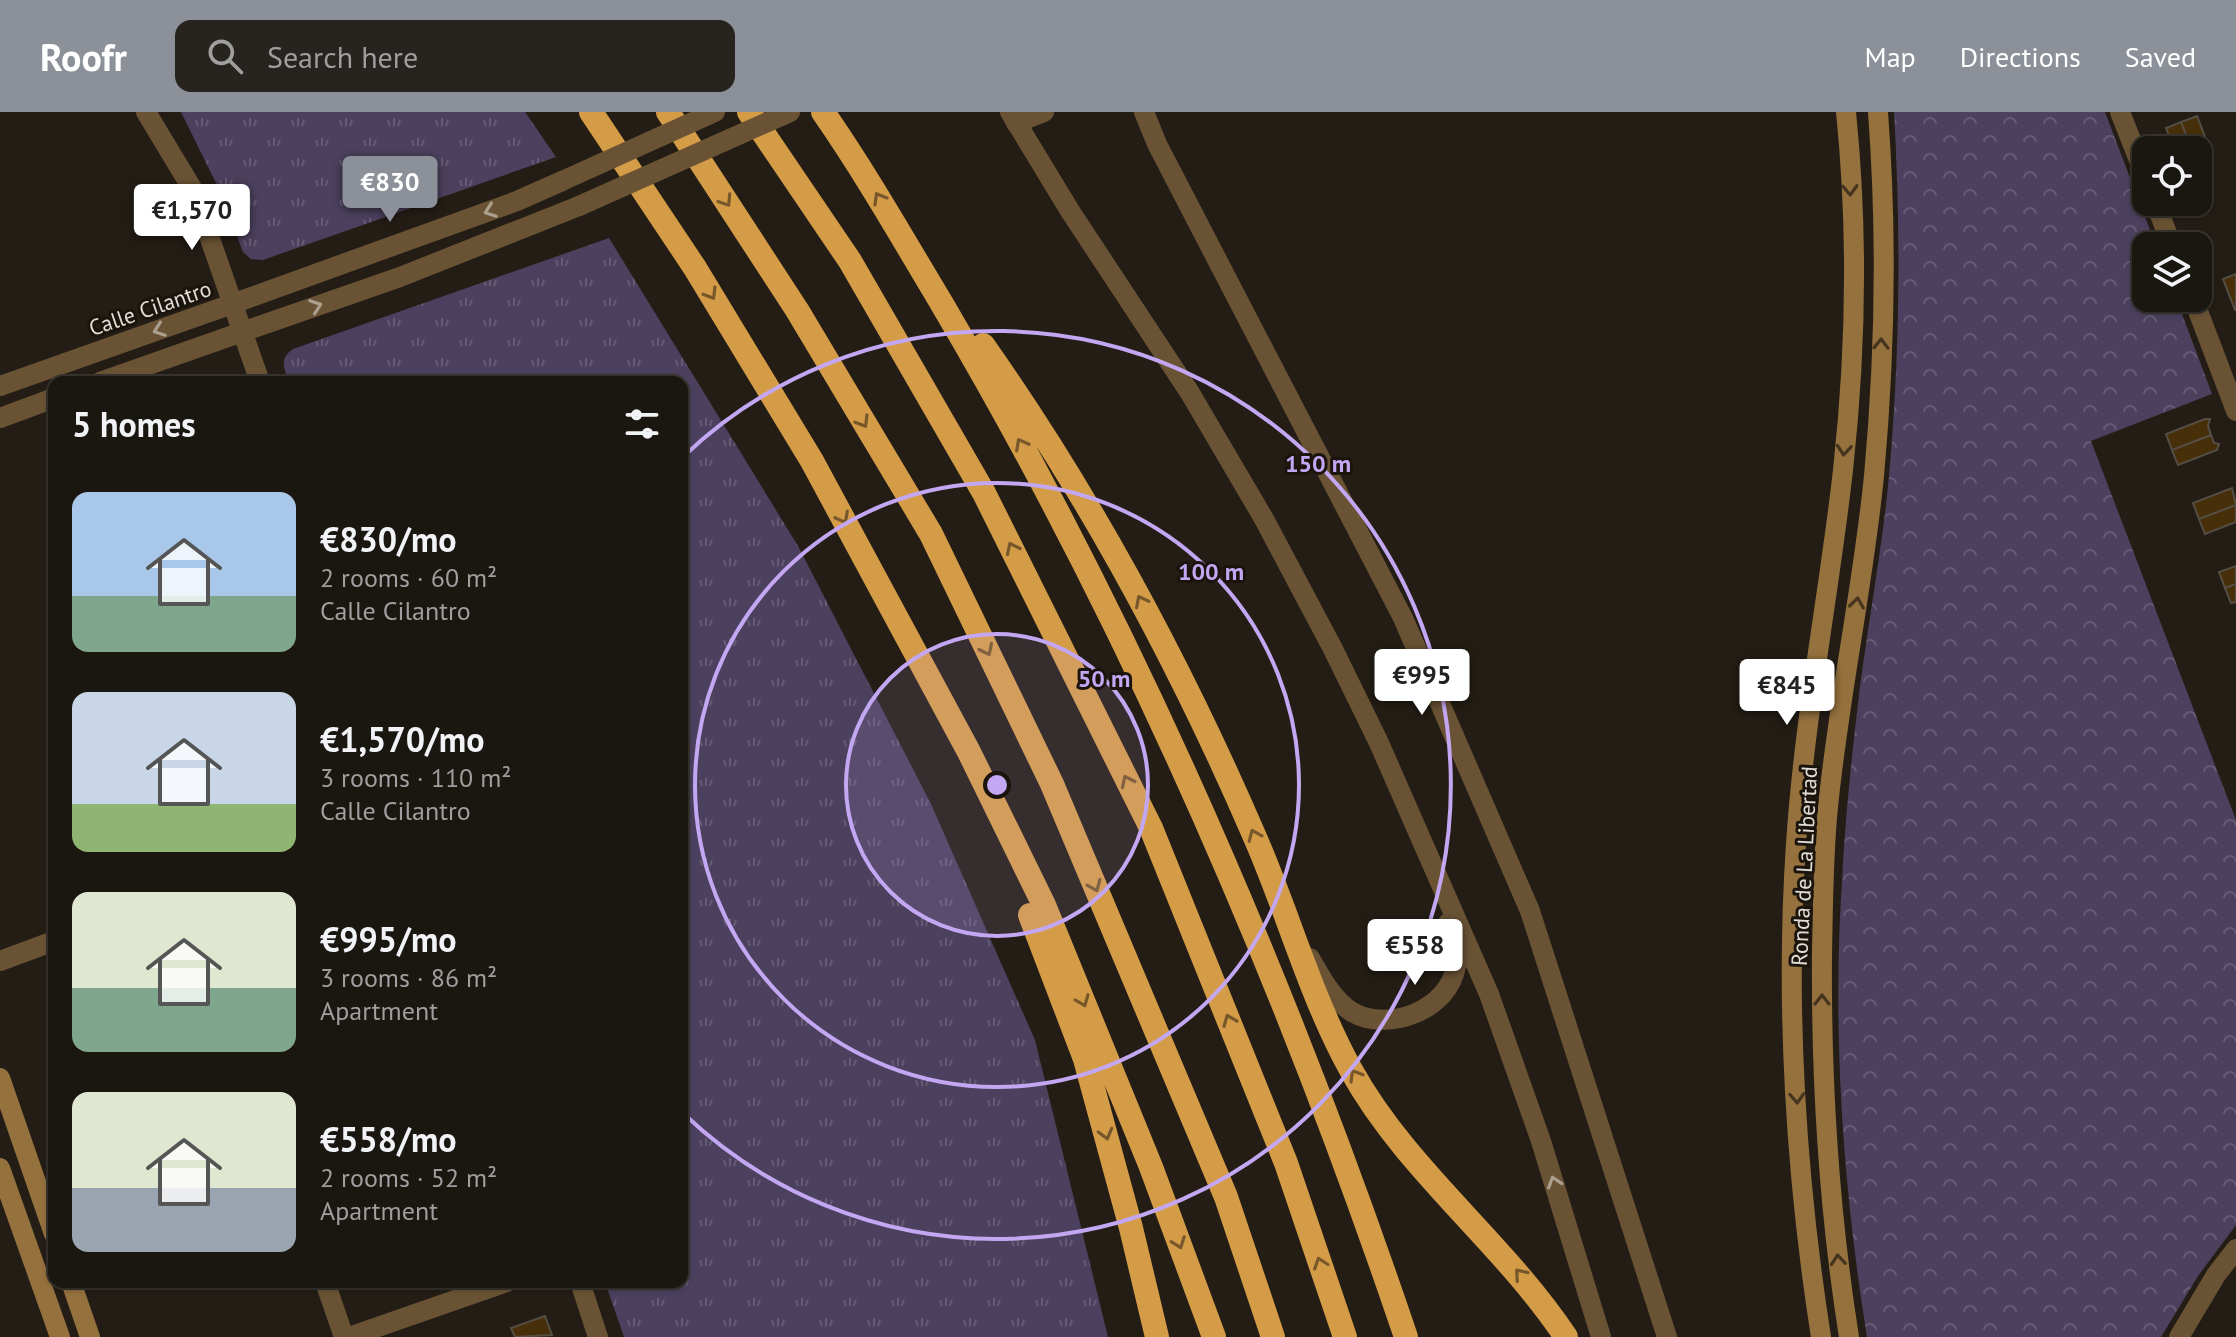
<!DOCTYPE html>
<html lang="en">
<head>
<meta charset="utf-8">
<style>
	body { margin:0; font-family:"PT Sans",sans-serif; background:#27231e; color:#f1f3f6; height:100vh; display:flex; flex-direction:column; font-size:30px; white-space:nowrap }
	* { box-sizing:border-box; margin:0 }
	p { font-size:26px; color:#9f9f9f }
	.icon { flex:none; width:44px; height:44px; fill:none; stroke:currentColor; stroke-width:2; stroke-linecap:round; stroke-linejoin:round }
	.map { position:relative; flex:1; overflow:hidden }
	.sheet { position:absolute; left:48px; top:264px; width:640px; height:912px; display:flex; flex-direction:column; background:#1a1610; border-radius:16px; box-shadow:0 2px 6px #0004,0 0 0 2px #383530 }
	.sheet>* { flex:none }
	.tools { position:absolute; left:2132px; top:24px; display:grid; gap:16px }
	.tools a { display:grid; place-items:center; width:80px; height:80px; border-radius:16px; background:#1a1610; box-shadow:0 2px 6px #0004,0 0 0 2px #383530; font-size:40px }
	.price { position:absolute; translate:-50% -68px; padding:0 18px; border-radius:8px; background:#fff; color:#222; font-size:26px; line-height:52px; filter:drop-shadow(0 2px 4px #0008) }
	.price::after { content:''; position:absolute; left:50%; top:48px; width:24px; height:18px; margin-left:-12px; background:inherit; clip-path:polygon(0 0,100% 0,50% 100%) }
	.price.current { background:#8c9099; color:#fff }
	ul { padding:0; list-style:none }
	li { display:flex; align-items:center; gap:24px; height:200px; padding:0 24px }
	li span { display:grid; place-items:center; flex:none; width:224px; height:160px; border-radius:16px; color:#555 }
	li>.icon { margin-inline-start:auto }
	span .icon { width:96px; height:96px; fill:#fffc; stroke-width:1 }
	li b { font-size:34px }
	h2 { display:flex; justify-content:space-between; align-items:center; height:96px; padding:0 24px; font-size:34px }
	header { display:flex; align-items:center; gap:48px; box-sizing:border-box; height:112px; padding:0 40px; background:#8c9099; color:#fff }
	header strong { font-size:38px }
	nav { display:flex; gap:44px; margin-inline-start:auto; font-size:28px }
	.search { width:560px; height:72px; background:#27231e; display:flex; align-items:center; gap:20px; box-sizing:border-box; padding:0 28px; border-radius:16px; color:#9f9f9f; font-size:30px }
	.map>svg:first-child { display:block }
</style>
</head>
<body>
<header>
<strong>Roofr</strong>
<div class="search"><svg class="icon" aria-label="search" viewBox="0 0 24 24"><circle cx="10" cy="10" r="6"/><path d="M15 15l6 6"/></svg>Search here</div>
<nav><a>Map</a><a>Directions</a><a>Saved</a></nav>
</header>
<div class="map">
<svg width="2236" height="1225" viewBox="0 0 2236 1225">
	<defs>
		<pattern id="grass-tufts" width="24" height="20" patternUnits="userSpaceOnUse" patternTransform="scale(2)"><rect width="24" height="20" fill="#4b405d"/><path d="M3 7l-1-3M5 7V3M7 7l1-3M15 17l-1-3M17 17v-4M19 17l1-3" fill="none" stroke="#655b74"/></pattern>
		<pattern id="park-crowns" width="20" height="18" patternUnits="userSpaceOnUse" patternTransform="scale(2)"><rect width="20" height="18" fill="#4b405d"/><path d="M2 6a3 3 0 1 1 6 0M12 15a3 3 0 1 1 6 0" fill="none" stroke="#655b74"/></pattern>
	</defs>
	<rect width="100%" height="100%" fill="#231d15"/>
	<!-- grass -->
	<path fill="url(#grass-tufts)" d="M181 0H525L556 45 263 148 251 147 243 140 219 77Z
		M609 126 798 434 931 692 1035 928 1108 1225H624L605 1170H682V270H289C284 257 279 246 293 237Z"/>
	<!-- park -->
	<path fill="url(#park-crowns)" d="M1894 0H2105L2156 134H2146V186H2176L2212 282 2091 329 2236 708V1113L2198 1164 2161 1225H1867C1843 1077 1832 919 1842 769 1845 710 1851 650 1858 591 1867 515 1882 440 1889 364 1900 243 1901 121 1894 0Z"/>
	<!-- building -->
	<path fill="#472f0a" stroke="#554e45" stroke-width="2" d="M2197 4 2209 35 2198 39 2192 38 2181 10Z
		M2181 10 2192 38H2174L2166 16Z
		M2236 162V198H2235L2223 167Z
		M2205 307H2210L2208 314 2211 323 2172 338 2166 322Z
		M2211 323 2214 331 2219 332 2217 338 2178 353 2172 338Z
		M2232 376 2236 393 2199 407 2193 391Z
		M2236 393V410L2205 422 2199 407Z
		M2236 454V472L2225 476 2219 460Z
		M2236 472V490L2231 491 2225 476Z
		M364 1170H387L366 1177Z
		M545 1204 552 1223 515 1225 511 1216Z"/>
	<g fill="none" stroke-linecap="round" stroke-linejoin="round">
		<!-- minor -->
		<path stroke="#6a5335" stroke-width="20" d="M1010 0 1070 99 1190 281 1264 407 1333 537 1379 631 1489 882 1541 1029 1601 1225
			M1144 0 1157 32 1403 506 1530 799 1667 1225
			M2120 0 2146 66
			M1016 11 1044 0
			M2155 90 2172 134
			M2193 186 2236 299
			M100 270 242 220
			M0 274 232 192
			M0 306 54 286
			M1310 846C1320 864 1333 888 1352 900 1388 921 1449 898 1456 854 1459 840 1452 824 1448 811
			M0 849 54 829
			M325 1170 344 1225
			M349 1225 507 1170"/>
		<!-- tertiary -->
		<path stroke="#6a5335" stroke-width="20" d="M146 0 193 78 260 270
			M232 192 517 89 562 69
			M242 220 400 165 579 94
			M580 1170 598 1225
			M2179 1225 2216 1163 2236 1137"/>
		<!-- secondary -->
		<path stroke="#95713e" stroke-width="20" d="M0 966 54 1122
			M0 1056 60 1225
			M71 1170 90 1225
			M1821 1225C1796 1066 1785 893 1796 732 1804 607 1829 483 1843 358 1856 240 1858 118 1846 0
			M1849 1225C1829 1099 1821 971 1822 843 1823 794 1823 744 1828 695 1839 584 1863 475 1874 364 1885 244 1887 120 1878 0"/>
		<!-- motorway -->
		<path stroke="#d59c48" stroke-width="24" d="M591 0 695 156 812 349 969 640 1044 793 1151 1055 1214 1225
			M668 0 797 198 931 422 1052 672 1226 1085 1273 1225
			M749 0 850 149 984 381 1151 716 1286 1051 1345 1225
			M823 0C866 62 903 127 942 192 1134 517 1285 868 1406 1225
			M983 233C1091 386 1180 552 1254 723 1288 800 1310 884 1351 958 1407 1059 1502 1129 1566 1225
			M1030 803 1085 947 1131 1116 1157 1225"/>
		<!-- tertiary-bridge -->
		<path stroke="#6a5335" stroke-width="20" d="M562 69 715 0
			M579 94 790 0"/>
	</g>
	<!-- one-way arrows -->
	<defs><path id="oneway-chevron" d="M-2-3.5L2.5 0L-2 3.5" fill="none" stroke-width="1.6" stroke-linecap="round" stroke-linejoin="round" transform="scale(2)"/></defs>
	<g stroke="#45351e">
		<use href="#oneway-chevron" transform="translate(1850 78) rotate(88)"/>
		<use href="#oneway-chevron" transform="translate(1881 232) rotate(-89)"/>
		<use href="#oneway-chevron" transform="translate(1844 338) rotate(95)"/>
		<use href="#oneway-chevron" transform="translate(1857 491) rotate(-82)"/>
		<use href="#oneway-chevron" transform="translate(1822 888) rotate(-90)"/>
		<use href="#oneway-chevron" transform="translate(1797 986) rotate(87)"/>
		<use href="#oneway-chevron" transform="translate(1838 1148) rotate(-95)"/>
	</g>
	<g stroke="#78582a">
		<use href="#oneway-chevron" transform="translate(879 86) rotate(-120)"/>
		<use href="#oneway-chevron" transform="translate(726 89) rotate(57)"/>
		<use href="#oneway-chevron" transform="translate(711 182) rotate(59)"/>
		<use href="#oneway-chevron" transform="translate(863 310) rotate(59)"/>
		<use href="#oneway-chevron" transform="translate(1021 332) rotate(-118)"/>
		<use href="#oneway-chevron" transform="translate(843 406) rotate(62)"/>
		<use href="#oneway-chevron" transform="translate(1012 436) rotate(-116)"/>
		<use href="#oneway-chevron" transform="translate(1141 489) rotate(-117)"/>
		<use href="#oneway-chevron" transform="translate(987 538) rotate(64)"/>
		<use href="#oneway-chevron" transform="translate(1127 669) rotate(-116)"/>
		<use href="#oneway-chevron" transform="translate(1254 723) rotate(-113)"/>
		<use href="#oneway-chevron" transform="translate(1095 774) rotate(67)"/>
		<use href="#oneway-chevron" transform="translate(1083 889) rotate(68)"/>
		<use href="#oneway-chevron" transform="translate(1229 908) rotate(-112)"/>
		<use href="#oneway-chevron" transform="translate(1355 963) rotate(-121)"/>
		<use href="#oneway-chevron" transform="translate(1106 1022) rotate(75)"/>
		<use href="#oneway-chevron" transform="translate(1179 1131) rotate(70)"/>
		<use href="#oneway-chevron" transform="translate(1320 1151) rotate(-109)"/>
		<use href="#oneway-chevron" transform="translate(1520 1162) rotate(-130)"/>
	</g>
	<g stroke="#ab9f8e">
		<use href="#oneway-chevron" transform="translate(490 99) rotate(160)"/>
		<use href="#oneway-chevron" transform="translate(316 194) rotate(-19)"/>
		<use href="#oneway-chevron" transform="translate(159 218) rotate(160)"/>
		<use href="#oneway-chevron" transform="translate(1554 1070) rotate(-108)"/>
	</g>
	<!-- distance rings -->
	<circle cx="997" cy="673" r="151" fill="#c3a7f2" fill-opacity=".12"/>
	<g fill="none" stroke="#c3a7f2" stroke-width="4">
		<circle cx="997" cy="673" r="151"/>
		<circle cx="997" cy="673" r="302"/>
		<path d="M684 344A454 454 0 1 1 684 1002"/>
	</g>
	<g text-anchor="middle" stroke-width="6" stroke-linejoin="round" paint-order="stroke">
		<!-- street labels -->
		<g font-size="22" fill="#e1ddd7" stroke="#1a140c">
			<text transform="translate(150 196) rotate(-19)" y="8">Calle Cilantro</text>
			<text transform="translate(1804 754) rotate(-87)" y="8">Ronda de La Libertad</text>
		</g>
	</g>
	<circle cx="997" cy="673" r="12" fill="#c3a7f2" stroke="#1a140c" stroke-width="4"/>
	<g font-size="24" text-anchor="middle" font-weight="bold" fill="#c3a7f2" stroke="#1a140c" stroke-width="6" stroke-linejoin="round" paint-order="stroke">
		<text x="1318" y="360">150 m</text>
		<text x="1211" y="468">100 m</text>
		<text x="1104" y="575">50 m</text>
	</g>
</svg>
<div class="tools">
<a><svg class="icon" aria-label="locate" viewBox="0 0 24 24"><circle cx="12" cy="12" r="6"/><path d="M12 2v4M12 18v4M2 12h4M18 12h4"/></svg></a>
<a><svg class="icon" aria-label="layers" viewBox="0 0 24 24"><path d="M12 4l9 5-9 5-9-5zM3 14l9 5 9-5"/></svg></a>
</div>
<b class="price current" style="left:390px;top:112px">€830</b>
<b class="price" style="left:192px;top:140px">€1,570</b>
<b class="price" style="left:1422px;top:605px">€995</b>
<b class="price" style="left:1787px;top:615px">€845</b>
<b class="price" style="left:1415px;top:875px">€558</b>
<section class="sheet">
<h2>5 homes<svg class="icon" aria-label="filters" viewBox="0 0 24 24"><path d="M4 7h16M4 17h16"/><circle cx="9" cy="7" r="2"/><circle cx="15" cy="17" r="2"/></svg></h2>
<ul>
<li><span style="background:linear-gradient(#a9c7e8 65%,#7fa58c 0)"><svg class="icon" aria-label="home" viewBox="0 0 24 24"><path d="M3 11l9-7 9 7M6 9v11h12V9"/></svg></span><div><b>€830/mo</b><p>2 rooms · 60 m²</p><p>Calle Cilantro</p></div></li>
<li><span style="background:linear-gradient(#c9d6e8 70%,#8fb573 0)"><svg class="icon" aria-label="home" viewBox="0 0 24 24"><path d="M3 11l9-7 9 7M6 9v11h12V9"/></svg></span><div><b>€1,570/mo</b><p>3 rooms · 110 m²</p><p>Calle Cilantro</p></div></li>
<li><span style="background:linear-gradient(#dfe7d0 60%,#7fa58c 0)"><svg class="icon" aria-label="home" viewBox="0 0 24 24"><path d="M3 11l9-7 9 7M6 9v11h12V9"/></svg></span><div><b>€995/mo</b><p>3 rooms · 86 m²</p><p>Apartment</p></div></li>
<li><span style="background:linear-gradient(#dfe7d0 60%,#9aa5b1 0)"><svg class="icon" aria-label="home" viewBox="0 0 24 24"><path d="M3 11l9-7 9 7M6 9v11h12V9"/></svg></span><div><b>€558/mo</b><p>2 rooms · 52 m²</p><p>Apartment</p></div></li>
</ul>
</section>
</div>
</body>
</html>
